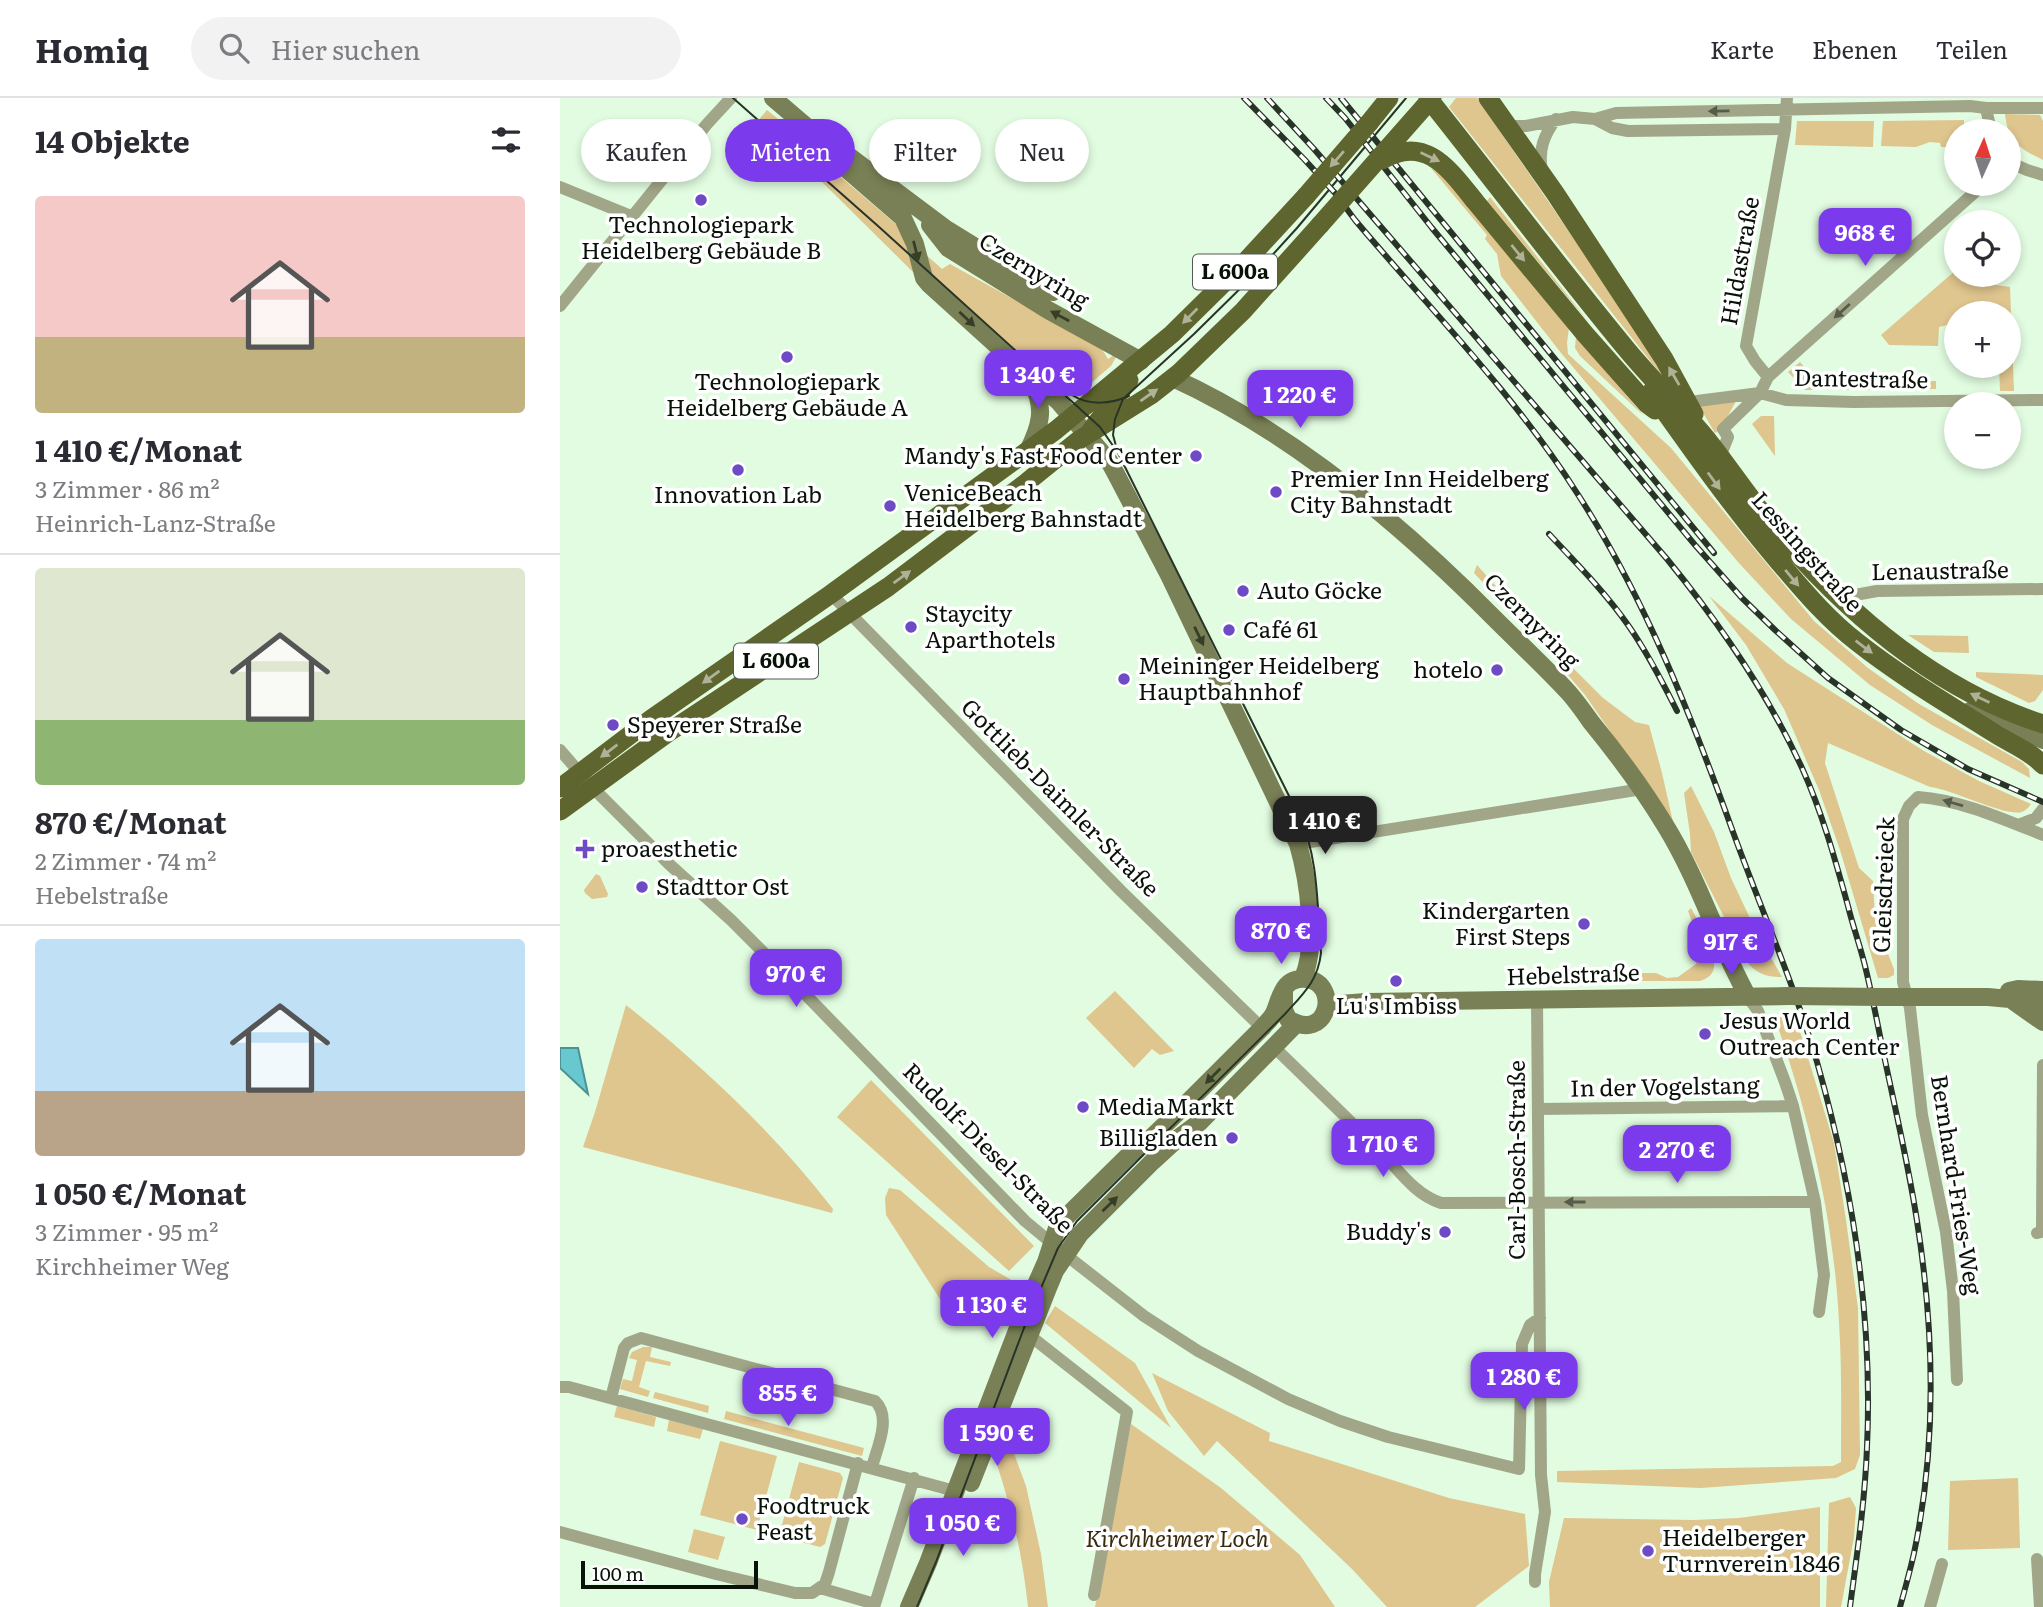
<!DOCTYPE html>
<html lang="de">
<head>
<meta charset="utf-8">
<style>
	body { margin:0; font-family:Literata,serif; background:#f2f2f3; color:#2b2b33; height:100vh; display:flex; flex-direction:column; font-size:26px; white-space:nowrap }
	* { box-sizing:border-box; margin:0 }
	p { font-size:23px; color:#7c7c81 }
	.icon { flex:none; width:38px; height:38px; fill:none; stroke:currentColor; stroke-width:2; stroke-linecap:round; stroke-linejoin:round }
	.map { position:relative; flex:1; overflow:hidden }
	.sheet { display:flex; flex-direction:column; background:#fff; width:560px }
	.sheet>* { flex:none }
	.guide { position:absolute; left:21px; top:21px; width:665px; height:63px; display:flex; gap:14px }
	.needle { width:46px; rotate:3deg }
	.buttons { position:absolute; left:1384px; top:21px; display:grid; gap:14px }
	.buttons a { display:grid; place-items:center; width:77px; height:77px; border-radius:50%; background:#fff; box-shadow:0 4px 10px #0003; font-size:35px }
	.scale { position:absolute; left:21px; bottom:18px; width:177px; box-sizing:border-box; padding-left:7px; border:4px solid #091209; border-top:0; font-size:19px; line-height:24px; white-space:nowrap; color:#091209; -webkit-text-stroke:5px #fff; paint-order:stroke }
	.price { position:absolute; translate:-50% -60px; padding:0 16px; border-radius:14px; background:#7c3aed; color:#fff; font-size:23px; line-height:46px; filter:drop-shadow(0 2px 4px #0008) }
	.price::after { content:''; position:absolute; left:50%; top:42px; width:21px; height:16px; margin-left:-10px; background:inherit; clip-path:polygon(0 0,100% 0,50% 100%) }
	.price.on { background:#222; color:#fff }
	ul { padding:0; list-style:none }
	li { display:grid; align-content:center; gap:14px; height:371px; padding:0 35px }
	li+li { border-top:2px solid #e1e1e2 }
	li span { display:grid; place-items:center; height:217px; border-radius:7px; color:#555 }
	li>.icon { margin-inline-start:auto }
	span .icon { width:126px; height:126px; fill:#fffc; stroke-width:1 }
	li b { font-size:30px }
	h2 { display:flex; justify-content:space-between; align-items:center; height:84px; padding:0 35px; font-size:30px }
	.tag { padding:0 24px; border-radius:32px; background:#fff; box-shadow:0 4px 10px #0003; font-size:24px; line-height:63px }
	.tag.on { background:#7c3aed; color:#fff }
	header { display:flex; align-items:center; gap:42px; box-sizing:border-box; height:98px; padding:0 35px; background:#fff; border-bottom:2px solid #e1e1e2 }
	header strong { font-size:33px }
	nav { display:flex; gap:38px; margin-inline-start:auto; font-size:24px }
	.search { width:490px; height:63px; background:#f2f2f3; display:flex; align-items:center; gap:18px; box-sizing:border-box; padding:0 24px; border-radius:38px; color:#7c7c81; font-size:26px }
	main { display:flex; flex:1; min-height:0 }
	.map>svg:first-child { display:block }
</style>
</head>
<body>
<header>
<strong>Homiq</strong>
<div class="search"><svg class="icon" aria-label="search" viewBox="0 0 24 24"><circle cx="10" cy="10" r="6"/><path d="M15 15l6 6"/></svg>Hier suchen</div>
<nav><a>Karte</a><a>Ebenen</a><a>Teilen</a></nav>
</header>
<main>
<section class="sheet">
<h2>14 Objekte<svg class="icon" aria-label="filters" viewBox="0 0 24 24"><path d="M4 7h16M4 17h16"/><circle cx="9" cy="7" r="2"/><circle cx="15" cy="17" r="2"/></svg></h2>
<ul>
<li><span style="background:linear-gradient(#f6c9c9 65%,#c2b280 0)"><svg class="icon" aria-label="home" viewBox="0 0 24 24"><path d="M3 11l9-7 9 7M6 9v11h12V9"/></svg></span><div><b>1 410 €/Monat</b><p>3 Zimmer · 86 m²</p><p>Heinrich-Lanz-Straße</p></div></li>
<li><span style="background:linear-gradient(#dfe7d0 70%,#8fb573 0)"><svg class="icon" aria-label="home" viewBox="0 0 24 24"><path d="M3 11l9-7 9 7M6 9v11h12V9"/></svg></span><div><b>870 €/Monat</b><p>2 Zimmer · 74 m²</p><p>Hebelstraße</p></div></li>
<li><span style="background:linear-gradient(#bfe0f5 70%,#b9a48a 0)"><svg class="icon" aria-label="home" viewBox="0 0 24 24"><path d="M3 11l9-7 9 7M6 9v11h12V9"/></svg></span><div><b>1 050 €/Monat</b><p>3 Zimmer · 95 m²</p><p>Kirchheimer Weg</p></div></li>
</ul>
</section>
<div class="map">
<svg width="1483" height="1509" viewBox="0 0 1483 1509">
	<rect width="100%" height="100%" fill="#e1fce0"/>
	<!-- green -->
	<path fill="#dfc58e" d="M896 0H917L1116 289 1112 290 1095 269 889 9Z
		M207 12 251 48 276 75 344 133 354 175 260 82 198 30 200 27 197 24Z
		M1445 16 1480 17 1483 23V62C1459 50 1448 44 1445 16Z
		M1404 22V33H1396V49H1381L1380 45 1370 44 1356 49 1321 48 1323 23Z
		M1237 23H1314L1313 49 1235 47Z
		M870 69 885 80 1009 230 1007 245 1008 256 1111 350 1254 523 1308 570 1359 606 1462 664 1469 671 1470 680 1372 627 1310 587 1231 521 1178 464 1001 255 941 178 937 156 925 141 927 137Z
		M930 99 1031 227 927 103Z
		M363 154 382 171 390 166 541 250 548 261 554 257 556 259 551 268 524 291 514 287 488 268 478 278 373 183Z
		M1396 172V177H1408L1414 184 1450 189 1454 293H1440L1439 268H1449V215H1396V225L1379 229 1378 248 1329 247 1321 237Z
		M1016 238 1084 318 1020 258 1015 250Z
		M1240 264 1258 285H1313V292H1245L1228 274Z
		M1323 283H1376V291H1323Z
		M1177 301 1161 331 1155 335 1139 308Z
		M1201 318H1214L1215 358 1192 326Z
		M917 467 977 534 1043 600 1075 624 1089 627 1102 675 1113 724 1025 597 985 550 914 475Z
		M1149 498 1227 565 1364 653 1419 683 1471 706C1468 710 1466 712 1462 714 1445 719 1392 691 1370 689L1268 645 1265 665 1299 770 1313 783 1315 823 1334 871V877L1328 880H1318L1280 752 1259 692 1224 611 1186 547Z
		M1348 537 1408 538 1409 555 1374 554Z
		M1416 574 1483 577V592L1475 603 1469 605 1416 579Z
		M1131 688 1154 734 1171 780 1196 833 1222 879C1207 879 1197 876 1187 864L1131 754 1130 736 1124 695Z
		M36 776 40 778 48 796 47 799 32 801 25 795 24 792Z
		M1131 810C1138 823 1159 858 1153 873 1151 878 1146 881 1140 883H1067V875H1096L1107 880 1118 879 1136 866 1140 856 1141 847 1128 813Z
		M555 893 614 953 600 957 592 951 574 970 526 920Z
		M66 907C142 967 214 1035 273 1111L272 1115 23 1049 35 1014Z
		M1223 917H1235L1274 1045 1286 1122 1298 1210 1300 1357 1295 1371 1276 1380 1141 1390 997 1384V1373L1273 1368 1281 1364C1281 1318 1282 1271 1279 1224 1274 1123 1250 1022 1217 926L1218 920Z
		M311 982 474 1148 449 1173 277 1019Z
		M329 1090 340 1092 429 1169 460 1187 456 1199 421 1184 396 1226 326 1117 325 1100Z
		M495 1208 575 1265 611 1330 485 1225Z
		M83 1249H92L90 1259 111 1264 110 1268 86 1263 79 1289 90 1293 88 1299 60 1291 63 1281 72 1283 77 1262 69 1260 72 1254Z
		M592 1275 710 1335 709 1343 889 1400 965 1416 969 1468 915 1509H827L792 1471 657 1343 644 1358 608 1313Z
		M95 1294 149 1308 148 1315 93 1300Z
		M57 1308 96 1319 94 1329 54 1319Z
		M166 1313 304 1350 302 1358 164 1321Z
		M439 1315 466 1388 481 1456 488 1509H468C462 1451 448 1395 428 1341Z
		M109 1322 143 1331 140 1341 107 1333Z
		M571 1326 661 1390 740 1457 775 1509H535Z
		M160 1343 217 1358 197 1432 140 1417Z
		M239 1364 280 1375 283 1380 265 1446 260 1449 219 1438Z
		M1458 1380 1460 1450 1388 1452 1390 1383Z
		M1290 1399 1296 1410 1294 1439 1281 1509H1266L1269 1405Z
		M1260 1409V1509H990L989 1484 1004 1420 1134 1422 1179 1420Z
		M134 1431 165 1439 158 1462 128 1454Z"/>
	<!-- water -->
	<path fill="#68c8d0" stroke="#4c9194" stroke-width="2" d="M0 950H18L28 996 0 970Z"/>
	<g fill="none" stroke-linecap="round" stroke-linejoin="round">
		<!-- street -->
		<path stroke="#a1a689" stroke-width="12" d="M1426 10 1431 33
			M1035 21 1056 15 1410 8 1426 10H1483
			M949 28H966L1013 19 1035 21 1052 30 1068 33 1225 31
			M1449 64 1467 72 1483 77
			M982 72C978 52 984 37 996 21
			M0 89 71 118
			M0 208 147 26 171 0
			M1208 279 1424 86
			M1129 304 1200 295 1226 302 1294 304 1483 302
			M1160 359 1168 339 1163 331 1200 295 1208 279 1195 263 1186 248 1225 31 1227 0
			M271 496 561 793 702 930
			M1278 500 1317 493 1483 491
			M0 652 33 690 109 766 171 822 247 898 465 1123 506 1157 584 1218 638 1253 728 1301 780 1323 828 1339 959 1371 962 1246 970 1227 980 1220
			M1458 727 1476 720 1483 711
			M738 746 1082 691
			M1188 899 1198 913 1225 984 1233 1008 1255 1104 1264 1177 1259 1214
			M714 949C749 983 785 1018 820 1053 839 1072 854 1096 881 1105L1255 1104
			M978 1011 1233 1008
			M1477 1135 1481 1134 1482 1130 1483 967
			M469 1237 567 1314 534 1497
			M1397 1282 1393 1193 1386 1134 1362 1017 1350 910 1343 884V721L1349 708 1358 699C1401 702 1443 721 1483 737
			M0 1289H9L395 1393
			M51 1300 64 1250 68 1245 81 1240 315 1303C332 1319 317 1350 312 1369
			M0 1434 156 1476 235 1495H252L265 1486 269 1474 298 1365
			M1477 1461 1480 1509
			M975 1484V1476L985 1414 981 1377 977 903
			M260 1490 315 1506 354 1380
			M1370 1509 1382 1466"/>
		<!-- secondary -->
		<path stroke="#7a8055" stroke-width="18" d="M213 0 254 35 264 41
			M254 35 261 49 343 120 355 146 364 180 369 186 498 303 549 363 556 376 609 477 738 746C748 781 758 846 743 880
			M290 59 386 131 433 160 493 194
			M370 127 388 150 488 212 581 263
			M613 280C732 334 843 428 934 520 959 545 985 569 1009 595 1017 604 1024 614 1031 624 1058 657 1083 691 1105 727 1139 782 1157 843 1188 899
			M468 353C480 329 486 310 472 285
			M1410 613 1483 642
			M1449 893 1458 891 1483 892
			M1322 899H1428L1483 904
			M1453 903 1483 924
			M767 907 806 904 1229 898
			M411 1385 488 1190 495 1173 520 1136 593 1063 617 1041 640 1024 736 926
			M349 1509 368 1465 466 1209 486 1164 498 1127 568 1058 591 1040 616 1016 702 930C705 926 710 922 713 917 718 908 719 896 727 887 732 882 740 880 747 881 781 886 768 946 728 921L724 912V892"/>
		<!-- primary -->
		<path stroke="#5f652f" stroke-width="19" d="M868 0C935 84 1000 171 1068 253 1093 283 1121 310 1146 340 1170 370 1191 403 1217 433 1288 516 1377 592 1483 626
			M928 0 995 95 1104 261 1134 316
			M809 25 829 0
			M914 102 1025 236 1087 306 1095 312
			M1091 294C1132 352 1173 410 1219 464 1243 492 1267 521 1297 544 1340 578 1388 606 1434 635 1451 646 1469 652 1483 667
			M532 331 569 282
			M0 690 91 621 271 496 496 332 612 236 686 163 746 98
			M0 713 109 634 328 489 467 384 519 342 591 297 619 275 683 213 760 127"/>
		<!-- tram -->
		<path stroke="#283428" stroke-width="2" d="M173 0 318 128 540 329 558 355 740 720C759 761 757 810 761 855 758 883 743 896 725 916L517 1123 498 1150 464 1230 376 1464 357 1509
			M512 297C529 308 551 306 569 298
			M556 348 553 337 555 321 563 301 634 236 696 175 737 130 846 0"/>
		<defs>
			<path id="rail" d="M684 0 744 61 775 95 795 122C870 211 954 296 1017 395 1085 500 1131 617 1173 734 1201 811 1234 886 1257 964 1293 1090 1313 1219 1307 1349 1305 1403 1297 1456 1290 1509
				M707 0 754 51 1107 461C1160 526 1207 594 1242 670 1262 714 1275 761 1288 808 1293 829 1301 850 1306 872 1312 897 1317 923 1322 948 1334 1006 1348 1064 1357 1123 1374 1231 1377 1347 1354 1455 1350 1473 1345 1491 1340 1509
				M766 0 785 20 872 130 1135 447 1182 500 1215 532 1268 580 1341 632 1408 671 1483 704
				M781 0 1154 455
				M989 436C1016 465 1045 494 1068 527 1087 554 1102 583 1117 613"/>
		</defs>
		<!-- rail casing -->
		<use href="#rail" stroke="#283428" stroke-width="6"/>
		<!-- rail -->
		<use href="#rail" stroke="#fff" stroke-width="3.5" stroke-dasharray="10" stroke-linecap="butt"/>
		<!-- secondary-bridge -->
		<path stroke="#7a8055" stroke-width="18" d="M1229 898 1322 899"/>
		<!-- primary-bridge -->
		<path stroke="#5f652f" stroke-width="19" d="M822 62C865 36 889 71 914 102
			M746 98 809 25
			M760 127 872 0"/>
	</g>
	<!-- one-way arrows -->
	<defs><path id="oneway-solid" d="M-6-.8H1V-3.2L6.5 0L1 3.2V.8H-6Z" transform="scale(1.75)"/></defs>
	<g fill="#555c49">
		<use href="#oneway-solid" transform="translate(1159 13) rotate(179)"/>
		<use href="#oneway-solid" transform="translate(1282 213) rotate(138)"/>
		<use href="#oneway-solid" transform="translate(1393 705) rotate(-164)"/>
		<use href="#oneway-solid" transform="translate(1015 1104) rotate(-180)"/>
	</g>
	<g fill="#afb297">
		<use href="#oneway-solid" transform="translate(870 59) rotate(25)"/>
		<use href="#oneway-solid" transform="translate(777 61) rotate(131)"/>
		<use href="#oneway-solid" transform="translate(958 155) rotate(51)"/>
		<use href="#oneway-solid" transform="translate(630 218) rotate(135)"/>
		<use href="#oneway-solid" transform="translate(1114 278) rotate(-120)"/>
		<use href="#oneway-solid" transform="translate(589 297) rotate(-35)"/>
		<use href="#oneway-solid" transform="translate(1154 383) rotate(54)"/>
		<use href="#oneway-solid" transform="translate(342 479) rotate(-36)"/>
		<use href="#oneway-solid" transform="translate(1232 480) rotate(50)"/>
		<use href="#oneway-solid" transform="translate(1304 549) rotate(37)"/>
		<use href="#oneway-solid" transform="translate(151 579) rotate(144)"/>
		<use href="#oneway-solid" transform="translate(1420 600) rotate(-154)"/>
		<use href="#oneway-solid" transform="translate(49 653) rotate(143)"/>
	</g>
	<g fill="#363e27">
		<use href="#oneway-solid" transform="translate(356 153) rotate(76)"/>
		<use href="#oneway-solid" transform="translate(500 218) rotate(-152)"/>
		<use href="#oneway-solid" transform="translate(407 221) rotate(43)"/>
		<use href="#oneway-solid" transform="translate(639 538) rotate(64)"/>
		<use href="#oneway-solid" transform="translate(653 978) rotate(135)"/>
		<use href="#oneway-solid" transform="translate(550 1106) rotate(-44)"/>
	</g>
	<!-- markers -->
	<g fill="#6c4bc4" stroke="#fff" stroke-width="2.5">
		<circle cx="141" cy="102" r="7"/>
		<circle cx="227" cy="259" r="7"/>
		<circle cx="636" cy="358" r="7"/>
		<circle cx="178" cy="372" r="7"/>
		<circle cx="716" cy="394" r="7"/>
		<circle cx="330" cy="408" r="7"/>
		<circle cx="683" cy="493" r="7"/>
		<circle cx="351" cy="529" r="7"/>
		<circle cx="669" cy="532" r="7"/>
		<circle cx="937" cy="572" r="7"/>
		<circle cx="564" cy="581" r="7"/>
		<circle cx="53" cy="627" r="7"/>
		<path d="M21.5 740.5h7v7h7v7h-7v7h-7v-7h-7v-7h7z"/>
		<circle cx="82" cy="789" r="7"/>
		<circle cx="1024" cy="826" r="7"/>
		<circle cx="836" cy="883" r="7"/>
		<circle cx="1145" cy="936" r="7"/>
		<circle cx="523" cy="1009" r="7"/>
		<circle cx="672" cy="1040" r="7"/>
		<circle cx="885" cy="1134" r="7"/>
		<circle cx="182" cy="1421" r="7"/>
		<circle cx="1088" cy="1453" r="7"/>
	</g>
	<g text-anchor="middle" stroke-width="7" stroke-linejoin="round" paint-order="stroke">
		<!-- shield labels -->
		<g fill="#fff" stroke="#535953" stroke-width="2">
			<rect x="633" y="156.5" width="84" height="35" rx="5"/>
			<rect x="174" y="545.5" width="84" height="35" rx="5"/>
		</g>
		<g font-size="21" font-weight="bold" fill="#091209">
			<text x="675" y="181">L 600a</text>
			<text x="216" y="570">L 600a</text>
		</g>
		<!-- poi labels -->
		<g font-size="23" fill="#091209" stroke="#fff" text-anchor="start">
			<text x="141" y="135" text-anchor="middle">Technologiepark<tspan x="141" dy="26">Heidelberg Gebäude B</tspan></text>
			<text x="227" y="292" text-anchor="middle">Technologiepark<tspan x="227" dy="26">Heidelberg Gebäude A</tspan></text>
			<text x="622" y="366" text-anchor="end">Mandy's Fast Food Center</text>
			<text x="730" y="389">Premier Inn Heidelberg<tspan x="730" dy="26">City Bahnstadt</tspan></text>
			<text x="344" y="403">VeniceBeach<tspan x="344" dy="26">Heidelberg Bahnstadt</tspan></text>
			<text x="178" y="405" text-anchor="middle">Innovation Lab</text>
			<text x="697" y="501">Auto Göcke</text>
			<text x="365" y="524">Staycity<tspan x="365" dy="26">Aparthotels</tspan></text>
			<text x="683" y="540">Café 61</text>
			<text x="578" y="576">Meininger Heidelberg<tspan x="578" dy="26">Hauptbahnhof</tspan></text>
			<text x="923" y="580" text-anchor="end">hotelo</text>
			<text x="67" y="635">Speyerer Straße</text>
			<text x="41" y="759">proaesthetic</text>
			<text x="96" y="797">Stadttor Ost</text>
			<text x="1010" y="821" text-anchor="end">Kindergarten<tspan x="1010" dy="26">First Steps</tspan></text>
			<text x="836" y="916" text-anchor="middle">Lu's Imbiss</text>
			<text x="1159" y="931">Jesus World<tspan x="1159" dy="26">Outreach Center</tspan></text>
			<text x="537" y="1017">MediaMarkt</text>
			<text x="658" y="1048" text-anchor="end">Billigladen</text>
			<text x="871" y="1142" text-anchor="end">Buddy's</text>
			<text x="196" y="1416">Foodtruck<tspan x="196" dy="26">Feast</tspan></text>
			<text x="1102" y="1448">Heidelberger<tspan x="1102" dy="26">Turnverein 1846</tspan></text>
		</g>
		<!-- street labels -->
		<g font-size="23" fill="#091209" stroke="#fff">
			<text transform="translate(1180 163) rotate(-80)" y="8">Hildastraße</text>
			<text transform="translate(474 173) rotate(31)" y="8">Czernyring</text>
			<text transform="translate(1301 281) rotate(1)" y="8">Dantestraße</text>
			<text transform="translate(1247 454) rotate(48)" y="8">Lessingstraße</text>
			<text transform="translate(1380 473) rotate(-1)" y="8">Lenaustraße</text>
			<text transform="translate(972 523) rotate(45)" y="8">Czernyring</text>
			<text transform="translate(500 700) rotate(45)" y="8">Gottlieb-Daimler-Straße</text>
			<text transform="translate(1324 787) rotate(-88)" y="8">Gleisdreieck</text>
			<text transform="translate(1013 877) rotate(-2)" y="8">Hebelstraße</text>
			<text transform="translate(1105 989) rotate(-1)" y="8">In der Vogelstang</text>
			<text transform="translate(428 1050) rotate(45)" y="8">Rudolf-Diesel-Straße</text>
			<text transform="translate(957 1062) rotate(-90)" y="8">Carl-Bosch-Straße</text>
			<text transform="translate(1396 1087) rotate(81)" y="8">Bernhard-Fries-Weg</text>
		</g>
		<!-- park labels -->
		<g font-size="23" font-style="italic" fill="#372a0d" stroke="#fff">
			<text x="617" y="1449">Kirchheimer Loch</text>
		</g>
	</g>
</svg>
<div class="buttons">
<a><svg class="needle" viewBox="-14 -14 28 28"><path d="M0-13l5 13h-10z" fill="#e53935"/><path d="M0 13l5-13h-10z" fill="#7c7c81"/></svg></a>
<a><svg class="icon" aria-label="locate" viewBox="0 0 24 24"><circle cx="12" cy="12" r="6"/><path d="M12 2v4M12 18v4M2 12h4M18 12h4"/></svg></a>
<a>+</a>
<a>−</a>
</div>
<div class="scale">100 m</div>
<b class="price" style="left:1305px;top:170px">968 €</b>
<b class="price" style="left:478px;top:312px">1 340 €</b>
<b class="price" style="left:740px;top:332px">1 220 €</b>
<b class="price on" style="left:765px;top:758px">1 410 €</b>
<b class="price" style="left:721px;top:868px">870 €</b>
<b class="price" style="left:1171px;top:879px">917 €</b>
<b class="price" style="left:236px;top:911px">970 €</b>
<b class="price" style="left:823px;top:1081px">1 710 €</b>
<b class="price" style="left:1117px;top:1087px">2 270 €</b>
<b class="price" style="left:432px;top:1242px">1 130 €</b>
<b class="price" style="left:964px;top:1314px">1 280 €</b>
<b class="price" style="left:228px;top:1330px">855 €</b>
<b class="price" style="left:437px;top:1370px">1 590 €</b>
<b class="price" style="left:403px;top:1460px">1 050 €</b>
<div class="guide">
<a class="tag">Kaufen</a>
<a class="tag on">Mieten</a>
<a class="tag">Filter</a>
<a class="tag">Neu</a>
</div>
</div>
</main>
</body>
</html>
